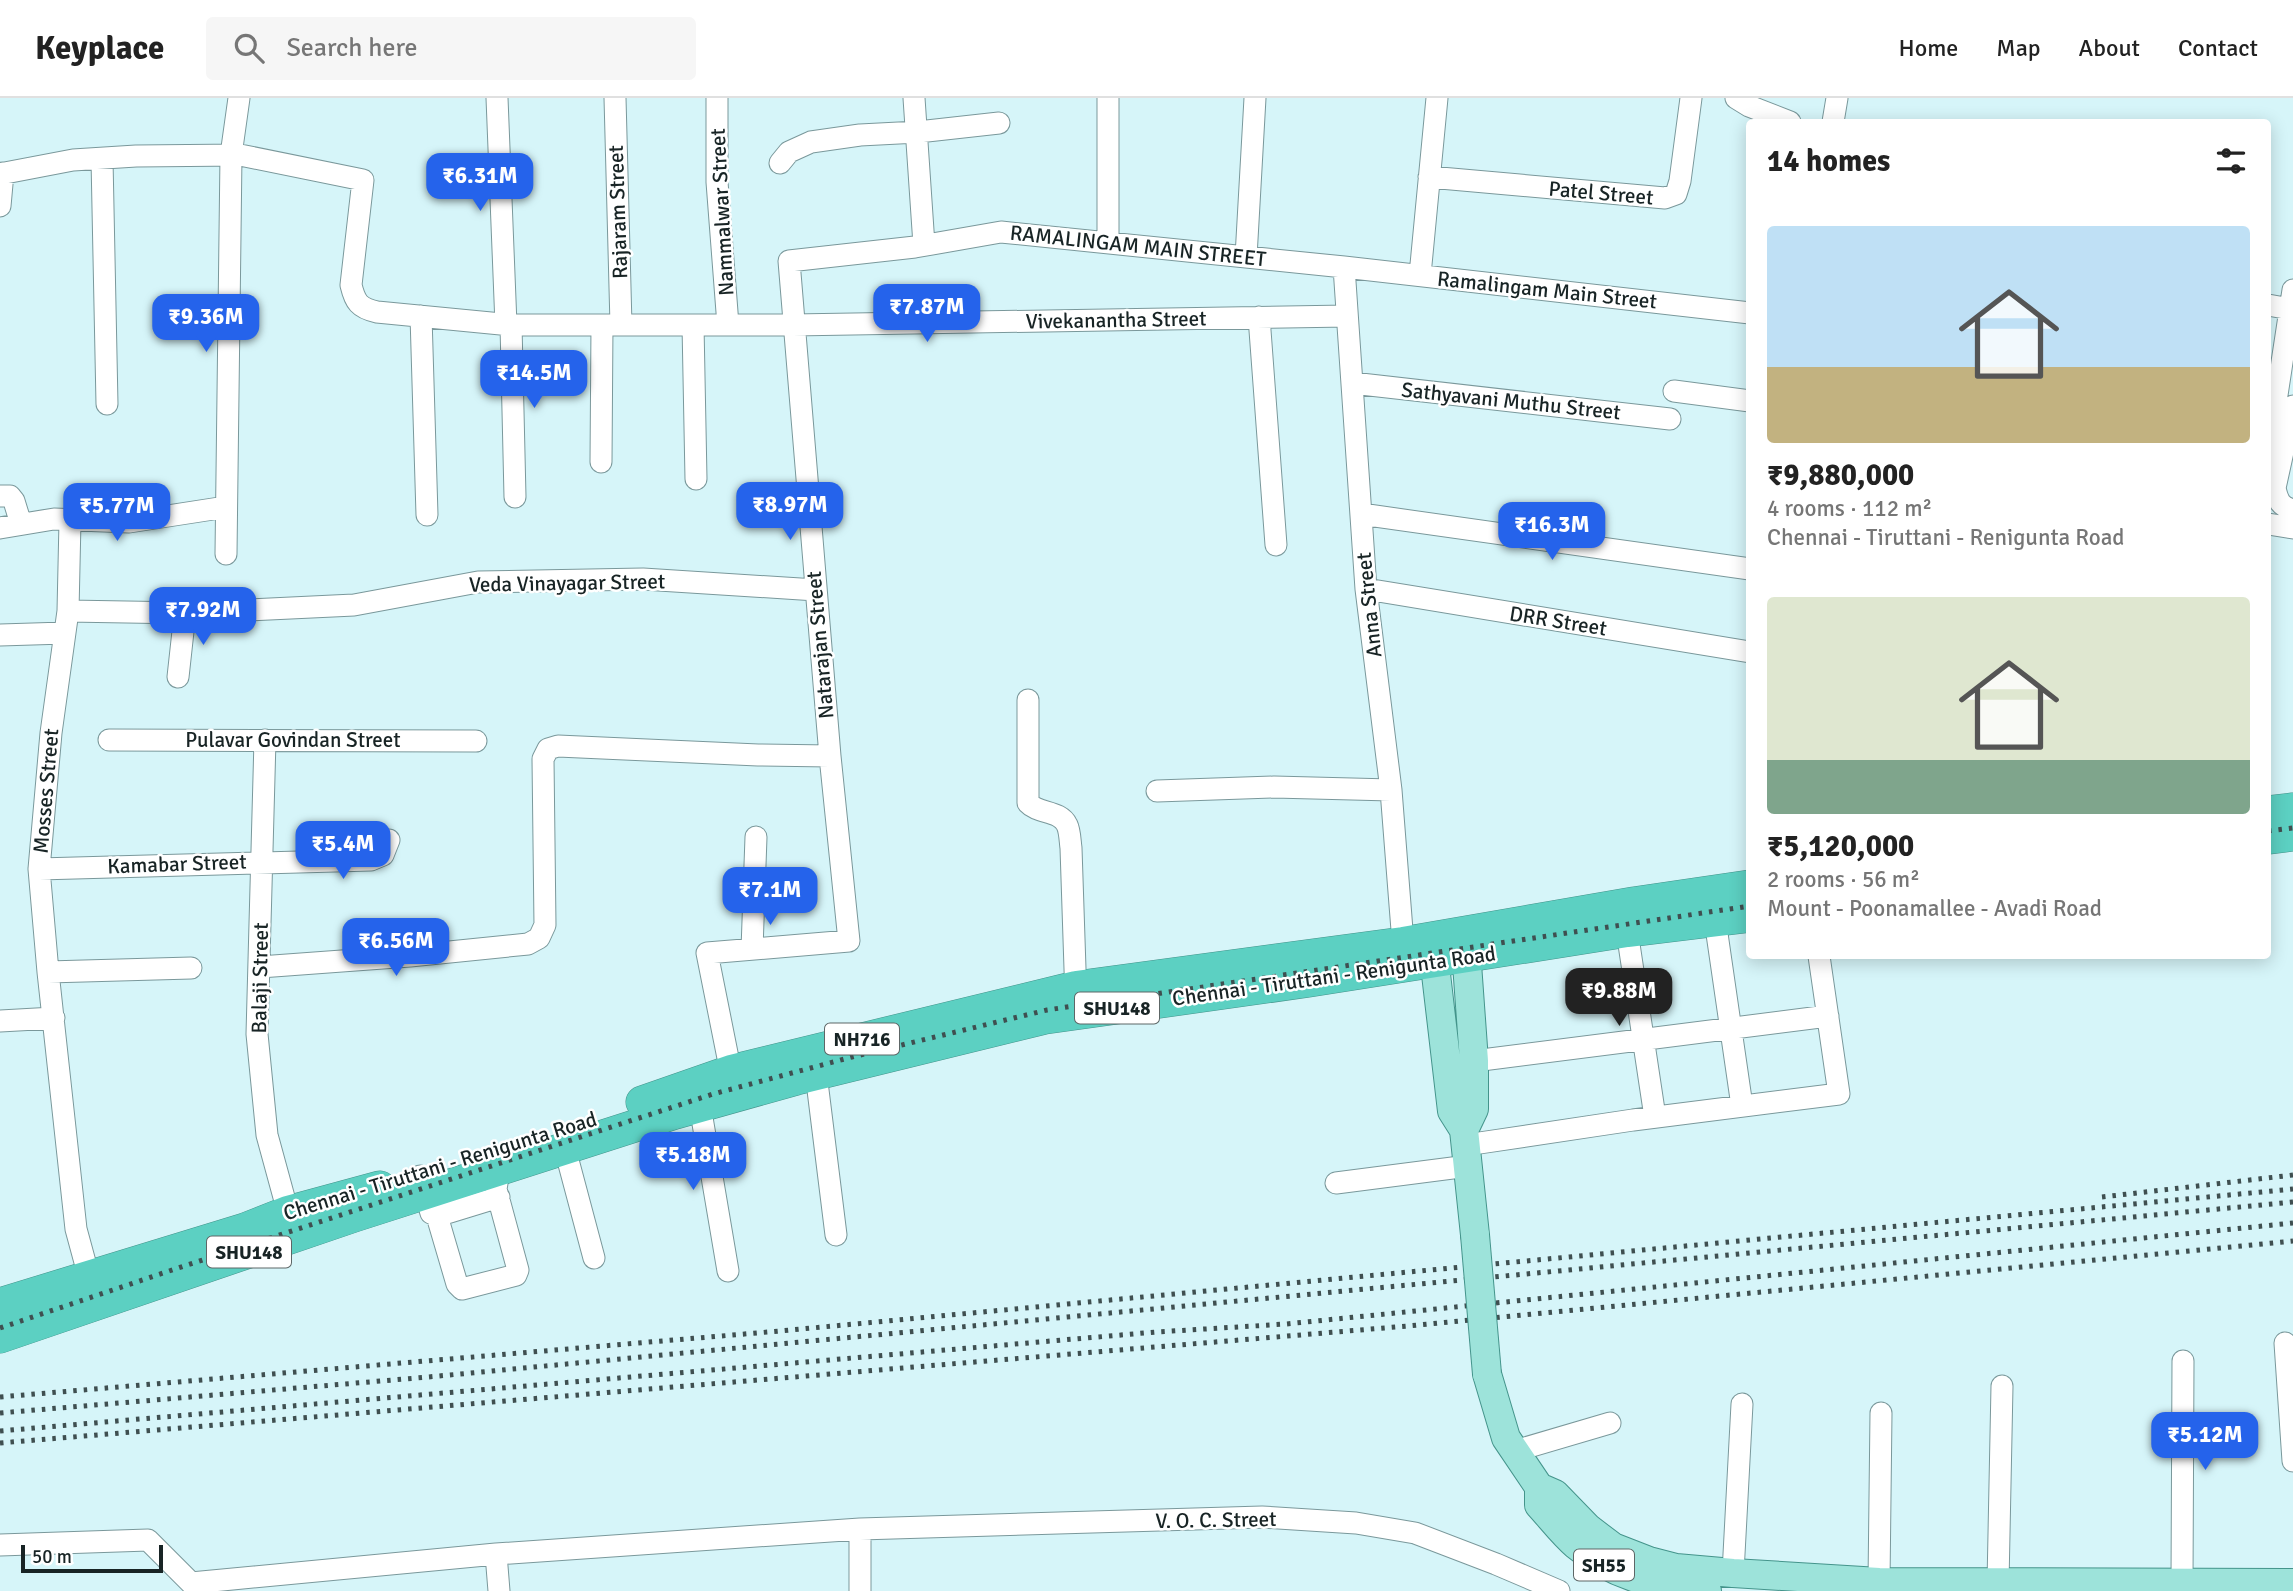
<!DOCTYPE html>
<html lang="en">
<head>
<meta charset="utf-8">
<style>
	body { margin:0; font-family:Signika,sans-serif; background:#f6f6f6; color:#222; height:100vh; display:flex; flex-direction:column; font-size:26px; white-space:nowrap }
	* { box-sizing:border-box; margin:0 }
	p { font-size:23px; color:#767676 }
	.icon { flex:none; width:38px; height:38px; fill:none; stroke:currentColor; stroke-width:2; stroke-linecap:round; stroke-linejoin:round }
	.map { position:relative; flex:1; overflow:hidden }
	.details { position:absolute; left:1746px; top:21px; width:525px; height:840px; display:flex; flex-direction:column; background:#fff; border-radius:7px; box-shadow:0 4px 18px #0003 }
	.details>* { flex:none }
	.scale { position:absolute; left:21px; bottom:18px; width:142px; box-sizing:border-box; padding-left:7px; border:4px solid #182425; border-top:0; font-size:19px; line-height:24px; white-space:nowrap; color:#182425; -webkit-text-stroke:5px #fff; paint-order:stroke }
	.price { position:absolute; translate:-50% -60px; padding:0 16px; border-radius:14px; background:#2563eb; color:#fff; font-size:23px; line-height:46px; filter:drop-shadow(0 2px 4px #0008) }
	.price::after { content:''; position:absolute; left:50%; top:42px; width:21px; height:16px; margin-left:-10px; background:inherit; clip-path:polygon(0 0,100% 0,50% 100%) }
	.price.on { background:#222; color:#fff }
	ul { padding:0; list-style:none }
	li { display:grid; align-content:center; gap:14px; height:371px; padding:0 21px }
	li span { display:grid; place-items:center; height:217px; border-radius:7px; color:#555 }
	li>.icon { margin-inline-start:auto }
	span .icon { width:126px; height:126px; fill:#fffc; stroke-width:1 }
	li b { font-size:30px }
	h2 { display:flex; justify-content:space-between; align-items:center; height:84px; padding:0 21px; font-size:30px }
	header { display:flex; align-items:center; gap:42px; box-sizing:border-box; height:98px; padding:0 35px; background:#fff; border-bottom:2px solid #e0e0e0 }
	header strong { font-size:33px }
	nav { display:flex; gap:38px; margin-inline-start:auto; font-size:24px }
	.search { width:490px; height:63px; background:#f6f6f6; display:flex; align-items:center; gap:18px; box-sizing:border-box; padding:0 24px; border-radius:7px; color:#767676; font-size:26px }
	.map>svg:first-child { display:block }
</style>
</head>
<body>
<header>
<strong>Keyplace</strong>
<div class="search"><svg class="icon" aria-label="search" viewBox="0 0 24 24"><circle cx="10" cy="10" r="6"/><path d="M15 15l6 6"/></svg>Search here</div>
<nav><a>Home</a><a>Map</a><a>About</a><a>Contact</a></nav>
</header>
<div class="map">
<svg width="2293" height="1493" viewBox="0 0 2293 1493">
	<rect width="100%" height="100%" fill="#d6f5f9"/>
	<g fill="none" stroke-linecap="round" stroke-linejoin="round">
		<defs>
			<path id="minor" d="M497 0 506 227
				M615 0 621 227
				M717 0V84L728 227
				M914 0 924 147
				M1108 0V145
				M1736 0 1749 8 1790 24
				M1833 24 1837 0
				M102 61 107 306
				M780 65 789 54 811 44 860 37 918 34 999 25
				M0 76 73 62 136 58 240 57 363 82 351 187C355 204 359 210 377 214L511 227H793L1347 218
				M1429 79 1665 100 1676 96 1680 83 1691 0
				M0 108 3 75
				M1246 159 1255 0
				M1344 169 1366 491 1391 692 1403 845
				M1420 177 1437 0
				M2268 207 2290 211
				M421 218 427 417
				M1259 219 1276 447
				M511 227 515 399
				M693 227 696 381
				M1352 285 1670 321
				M1674 293 1750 303
				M2293 308 2275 390C2278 403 2280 408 2293 412
				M2268 356 2293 192
				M601 364 602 227
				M0 398H10L14 403 21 426
				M1361 416 1750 471
				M2268 426 2293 430
				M0 430 54 421 129 424 226 409
				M226 456 231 57 239 0
				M1366 491 1750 554
				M68 513 185 515 354 507 478 484 643 481 816 492
				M0 537 65 535
				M178 579 185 515
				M1028 602V705C1038 716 1060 712 1067 727 1070 733 1070 743 1071 750L1076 901
				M109 642 476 643
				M265 642 257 936 267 1037 288 1114
				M1157 693 1274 689 1391 692
				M39 771 371 762 383 757 389 742
				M1715 822 1742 1008
				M1627 833 1655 1019
				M752 851 756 739
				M260 869 410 858 528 846 539 840 545 827 543 661 548 651 558 648 758 657 830 658
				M48 874 39 771 51 635 68 513 70 423
				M0 923 54 920
				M1474 963 1828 918
				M816 976 836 1137
				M733 985 707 855 849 843 830 658 789 163 915 149 1001 134 1344 169 1750 215
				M700 1008 728 1173
				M1466 1047 1633 1022 1839 996 1819 858
				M565 1051 594 1160
				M420 1078 431 1115 437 1118 499 1099
				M1336 1085 1468 1068
				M437 1118 457 1186 462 1191 516 1177 518 1172 496 1091 499 1073
				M92 1190 76 1131 48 874 191 870
				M2285 1245 2293 1363
				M1515 1353 1610 1325
				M0 1447 148 1442 191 1485 496 1456 860 1431 1262 1419 1356 1425 1415 1435 1496 1466 1559 1493
				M496 1456 499 1493
				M1733 1475 1742 1306
				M1879 1484 1881 1315
				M2182 1484 2183 1263
				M1998 1485 2002 1288
				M860 1493V1431"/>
			<path id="major" d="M1432 842 1452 1013 1464 1032 1475 1137
				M1464 1032 1474 1011V963L1465 838
				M1487 1276 1506 1340 1539 1389 1555 1396 1588 1430 1613 1449 1649 1463 1676 1470 1733 1475 1879 1484 2293 1485
				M1539 1389V1407C1551 1420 1563 1436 1576 1447 1614 1479 1659 1489 1707 1493"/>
			<path id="highway" d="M2268 714 2293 711
				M2268 740 2293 737
				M642 1004 731 973 1076 889 1403 845 1634 805 1750 788
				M0 1206 245 1131 288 1114 380 1089
				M0 1239 354 1118 675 1015 796 981 1045 920 1309 883 1627 833 1750 818"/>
		</defs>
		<!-- minor casing -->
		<use href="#minor" stroke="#7a989b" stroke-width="23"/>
		<!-- major casing -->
		<use href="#major" stroke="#44948b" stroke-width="30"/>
		<!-- highway casing -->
		<use href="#highway" stroke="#44948b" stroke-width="33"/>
		<!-- minor -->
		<use href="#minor" stroke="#fff" stroke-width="21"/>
		<!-- major -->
		<use href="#major" stroke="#9de3da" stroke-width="28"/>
		<!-- highway -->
		<use href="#highway" stroke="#5cd0c2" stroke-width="32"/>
		<!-- rail -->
		<path stroke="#3f4f50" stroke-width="5" stroke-dasharray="3.5 7" stroke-linecap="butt" d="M2268 733 2293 730
			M2102 1099 2293 1077
			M0 1230 184 1168 713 996 852 959 1047 912 1750 808
			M0 1299 780 1233 2293 1091
			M0 1315 428 1279 2293 1104
			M0 1333 1156 1234 1286 1226 2293 1125
			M0 1345 1408 1228 2293 1143"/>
		<defs>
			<path id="major-bridge" d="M1475 1137 1487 1276"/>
		</defs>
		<!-- major-bridge casing -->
		<use href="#major-bridge" stroke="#44948b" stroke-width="30" stroke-linecap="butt"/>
		<!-- major-bridge -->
		<use href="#major-bridge" stroke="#9de3da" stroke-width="28"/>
	</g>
	<g text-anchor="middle" stroke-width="5" stroke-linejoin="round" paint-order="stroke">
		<!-- shield labels -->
		<g fill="#fff" stroke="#5d6666" stroke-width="2">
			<rect x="1075" y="894.5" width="84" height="31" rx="5"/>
			<rect x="825" y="925.5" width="74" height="31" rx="5"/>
			<rect x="207" y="1138.5" width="84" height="31" rx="5"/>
			<rect x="1574" y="1451.5" width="60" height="31" rx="5"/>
		</g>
		<g font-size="19" font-weight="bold" fill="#182425">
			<text x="1117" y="917">SHU148</text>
			<text x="862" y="948">NH716</text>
			<text x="249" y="1161">SHU148</text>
			<text x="1604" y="1474">SH55</text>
		</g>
		<!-- street labels -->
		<g font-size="21" fill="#182425" stroke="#fff">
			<text transform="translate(1601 95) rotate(5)" y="7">Patel Street</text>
			<text transform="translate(618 114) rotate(-92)" y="7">Rajaram Street</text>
			<text transform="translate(722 114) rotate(-93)" y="7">Nammalwar Street</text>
			<text transform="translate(1138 148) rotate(6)" y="7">RAMALINGAM MAIN STREET</text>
			<text transform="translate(1547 192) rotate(6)" y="7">Ramalingam Main Street</text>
			<text transform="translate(1116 222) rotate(-1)" y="7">Vivekanantha Street</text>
			<text transform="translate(1511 303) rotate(6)" y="7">Sathyavani Muthu Street</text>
			<text transform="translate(567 485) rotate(-1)" y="7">Veda Vinayagar Street</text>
			<text transform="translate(1369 507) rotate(-96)" y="7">Anna Street</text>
			<text transform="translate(1558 523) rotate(9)" y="7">DRR Street</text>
			<text transform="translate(820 547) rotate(-95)" y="7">Natarajan Street</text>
			<text x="293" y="649">Pulavar Govindan Street</text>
			<text transform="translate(46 693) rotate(-85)" y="7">Mosses Street</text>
			<text transform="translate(177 766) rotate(-2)" y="7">Kamabar Street</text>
			<text transform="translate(1334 878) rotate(-8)" y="7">Chennai - Tiruttani - Renigunta Road</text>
			<text transform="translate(260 880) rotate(-89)" y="7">Balaji Street</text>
			<text transform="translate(440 1068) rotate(-17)" y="7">Chennai - Tiruttani - Renigunta Road</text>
			<text transform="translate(1216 1422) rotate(-1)" y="7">V. O. C. Street</text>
		</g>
	</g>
</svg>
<div class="scale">50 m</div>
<b class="price" style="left:480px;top:115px">₹6.31M</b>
<b class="price" style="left:927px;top:246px">₹7.87M</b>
<b class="price" style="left:206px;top:256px">₹9.36M</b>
<b class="price" style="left:534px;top:312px">₹14.5M</b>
<b class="price" style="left:790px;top:444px">₹8.97M</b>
<b class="price" style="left:117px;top:445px">₹5.77M</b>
<b class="price" style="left:1552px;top:464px">₹16.3M</b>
<b class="price" style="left:203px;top:549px">₹7.92M</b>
<b class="price" style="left:343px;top:783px">₹5.4M</b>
<b class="price" style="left:770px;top:829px">₹7.1M</b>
<b class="price" style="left:396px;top:880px">₹6.56M</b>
<b class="price on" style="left:1619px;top:930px">₹9.88M</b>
<b class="price" style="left:693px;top:1094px">₹5.18M</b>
<b class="price" style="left:2205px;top:1374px">₹5.12M</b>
<section class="details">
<h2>14 homes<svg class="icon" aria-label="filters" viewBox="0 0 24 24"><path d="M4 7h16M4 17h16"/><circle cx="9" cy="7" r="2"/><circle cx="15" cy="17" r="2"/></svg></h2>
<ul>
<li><span style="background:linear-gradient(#bfe0f5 65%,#c2b280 0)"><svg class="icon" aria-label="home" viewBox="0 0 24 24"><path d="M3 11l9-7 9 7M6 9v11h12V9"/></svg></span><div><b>₹9,880,000</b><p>4 rooms · 112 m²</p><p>Chennai - Tiruttani - Renigunta Road</p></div></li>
<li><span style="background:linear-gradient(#dfe7d0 75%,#7fa58c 0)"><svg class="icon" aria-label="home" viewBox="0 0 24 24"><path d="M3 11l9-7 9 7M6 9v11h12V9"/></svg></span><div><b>₹5,120,000</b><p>2 rooms · 56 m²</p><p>Mount - Poonamallee - Avadi Road</p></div></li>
</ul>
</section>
</div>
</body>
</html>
